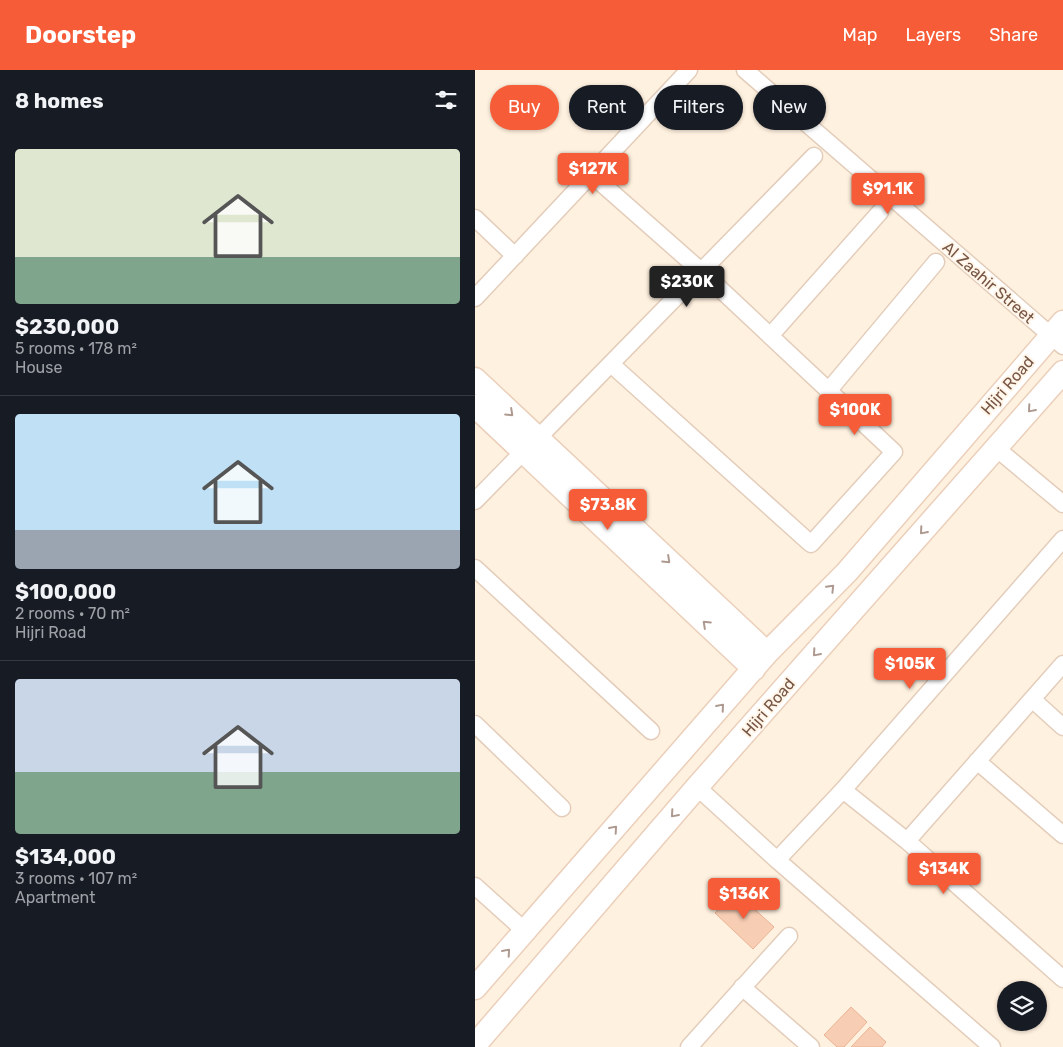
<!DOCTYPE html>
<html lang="en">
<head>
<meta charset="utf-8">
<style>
	body { margin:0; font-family:Rubik,sans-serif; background:#20242c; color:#f1f3f6; height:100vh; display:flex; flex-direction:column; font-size:19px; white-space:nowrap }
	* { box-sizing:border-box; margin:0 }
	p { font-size:16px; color:#9ea1a6 }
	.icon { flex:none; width:28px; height:28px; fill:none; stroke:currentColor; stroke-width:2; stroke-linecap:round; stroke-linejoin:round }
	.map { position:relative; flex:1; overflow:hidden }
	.panel { display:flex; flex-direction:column; background:#171b24; width:475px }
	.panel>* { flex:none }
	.guide { position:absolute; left:15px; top:15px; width:475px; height:45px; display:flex; gap:10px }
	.buttons { position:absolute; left:522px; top:911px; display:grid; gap:10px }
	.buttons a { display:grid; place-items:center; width:50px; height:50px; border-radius:50%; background:#171b24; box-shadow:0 1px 4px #0004; font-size:25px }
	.price { position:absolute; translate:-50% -42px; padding:0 11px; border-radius:5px; background:#f55c37; color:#fff; font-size:16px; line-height:32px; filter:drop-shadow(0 1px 2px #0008) }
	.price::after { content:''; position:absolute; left:50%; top:30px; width:15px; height:11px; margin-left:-8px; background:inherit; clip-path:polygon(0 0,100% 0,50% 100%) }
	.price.on { background:#222; color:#fff }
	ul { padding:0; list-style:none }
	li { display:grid; align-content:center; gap:10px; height:265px; padding:0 15px }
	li+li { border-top:1px solid #363941 }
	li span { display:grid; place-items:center; height:155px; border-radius:5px; color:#555 }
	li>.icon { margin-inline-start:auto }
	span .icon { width:90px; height:90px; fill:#fffc; stroke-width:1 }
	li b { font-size:21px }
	h2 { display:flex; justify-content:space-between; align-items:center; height:60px; padding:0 15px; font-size:21px }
	.pill { padding:0 18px; border-radius:22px; background:#171b24; box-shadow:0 1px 4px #0004; font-size:18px; line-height:45px }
	.pill.on { background:#f55c37; color:#fff }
	header { display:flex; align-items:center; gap:30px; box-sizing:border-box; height:70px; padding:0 25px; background:#f55c37; color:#fff }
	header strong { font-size:24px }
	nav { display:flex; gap:28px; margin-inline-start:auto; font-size:18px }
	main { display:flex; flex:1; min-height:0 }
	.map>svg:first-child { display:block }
</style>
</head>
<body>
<header>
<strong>Doorstep</strong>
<nav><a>Map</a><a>Layers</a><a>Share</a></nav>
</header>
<main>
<section class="panel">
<h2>8 homes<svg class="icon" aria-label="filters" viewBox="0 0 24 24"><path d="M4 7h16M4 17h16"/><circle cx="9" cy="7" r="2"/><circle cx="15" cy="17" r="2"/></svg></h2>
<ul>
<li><span style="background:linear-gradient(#dfe7d0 70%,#7fa58c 0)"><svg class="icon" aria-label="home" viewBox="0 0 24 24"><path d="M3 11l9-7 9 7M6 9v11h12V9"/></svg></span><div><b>$230,000</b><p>5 rooms · 178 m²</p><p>House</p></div></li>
<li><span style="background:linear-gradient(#bfe0f5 75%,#9aa5b1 0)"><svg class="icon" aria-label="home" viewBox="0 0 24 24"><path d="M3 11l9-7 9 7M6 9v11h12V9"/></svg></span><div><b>$100,000</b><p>2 rooms · 70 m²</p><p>Hijri Road</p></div></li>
<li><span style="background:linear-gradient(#c9d6e8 60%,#7fa58c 0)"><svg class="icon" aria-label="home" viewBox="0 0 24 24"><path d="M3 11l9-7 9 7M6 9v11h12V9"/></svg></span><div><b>$134,000</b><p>3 rooms · 107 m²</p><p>Apartment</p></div></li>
</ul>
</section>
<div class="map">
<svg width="588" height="977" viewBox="0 0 588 977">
	<rect width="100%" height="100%" fill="#fff1df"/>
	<!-- building -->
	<path fill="#f7cdb4" stroke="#ebb293" d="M260 821 299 857 278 879 240 843Z
		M376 937 392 952 369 977H362L349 965Z
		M395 957 411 972 407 977H376Z"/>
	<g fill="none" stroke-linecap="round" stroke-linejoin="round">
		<defs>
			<path id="street" d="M270 0 588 276
				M116 104 226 201 419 382 336 474 136 294
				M0 148 40 186
				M0 228 214 0
				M295 266 405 142
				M354 320 461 192
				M63 368 339 86
				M521 378 588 434
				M0 431 48 382
				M0 498 176 661
				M557 629 588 657
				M0 654 87 738
				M502 691 588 765
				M222 717 302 790 517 977
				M368 720 432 771 588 909
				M432 771 588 594
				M302 790 368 720 588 469
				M0 816 50 861
				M267 917 336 977
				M214 977 314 866"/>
			<path id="secondary" d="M0 309 292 583
				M0 336 279 599
				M0 918 292 583 372 502 588 252
				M0 975 222 717 588 302"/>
		</defs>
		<!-- street casing -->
		<use href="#street" stroke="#e3cdba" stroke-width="19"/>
		<!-- secondary casing -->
		<use href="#secondary" stroke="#ebcfba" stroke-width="25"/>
		<!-- street -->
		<use href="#street" stroke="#fff" stroke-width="16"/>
		<!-- secondary -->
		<use href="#secondary" stroke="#fff" stroke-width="22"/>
	</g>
	<!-- one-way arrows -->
	<defs><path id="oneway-chevron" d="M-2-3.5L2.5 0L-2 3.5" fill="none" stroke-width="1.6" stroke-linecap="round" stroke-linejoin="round" transform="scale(1.25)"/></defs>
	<g stroke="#ad998f">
		<use href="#oneway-chevron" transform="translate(556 339) rotate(131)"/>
		<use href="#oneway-chevron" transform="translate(35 343) rotate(43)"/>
		<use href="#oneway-chevron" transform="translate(448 461) rotate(131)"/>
		<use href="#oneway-chevron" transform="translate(192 490) rotate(43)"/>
		<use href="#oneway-chevron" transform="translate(356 518) rotate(-46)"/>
		<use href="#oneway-chevron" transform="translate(231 554) rotate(-137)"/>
		<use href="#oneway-chevron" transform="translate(341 583) rotate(131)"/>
		<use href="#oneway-chevron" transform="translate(246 637) rotate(-49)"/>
		<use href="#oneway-chevron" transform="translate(199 744) rotate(131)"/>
		<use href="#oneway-chevron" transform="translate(139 759) rotate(-49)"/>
		<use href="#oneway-chevron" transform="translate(32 882) rotate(-49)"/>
	</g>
	<g text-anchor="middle" stroke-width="4" stroke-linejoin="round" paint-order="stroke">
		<!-- street labels -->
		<g font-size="16" fill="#754" stroke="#fff5e8">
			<text transform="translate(514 212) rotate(41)" y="6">Al Zaahir Street</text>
			<text transform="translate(532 315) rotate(-49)" y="6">Hijri Road</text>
			<text transform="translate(293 637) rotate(-49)" y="6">Hijri Road</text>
		</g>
	</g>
</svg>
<div class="buttons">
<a><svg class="icon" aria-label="layers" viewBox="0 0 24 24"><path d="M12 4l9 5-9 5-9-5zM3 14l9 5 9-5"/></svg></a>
</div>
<b class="price" style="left:118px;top:125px">$127K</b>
<b class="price" style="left:413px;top:145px">$91.1K</b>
<b class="price on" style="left:212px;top:238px">$230K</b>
<b class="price" style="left:380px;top:366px">$100K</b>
<b class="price" style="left:133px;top:461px">$73.8K</b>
<b class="price" style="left:435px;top:620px">$105K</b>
<b class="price" style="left:469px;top:825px">$134K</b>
<b class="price" style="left:269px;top:850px">$136K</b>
<div class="guide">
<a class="pill on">Buy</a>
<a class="pill">Rent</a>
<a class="pill">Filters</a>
<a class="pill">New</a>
</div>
</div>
</main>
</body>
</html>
